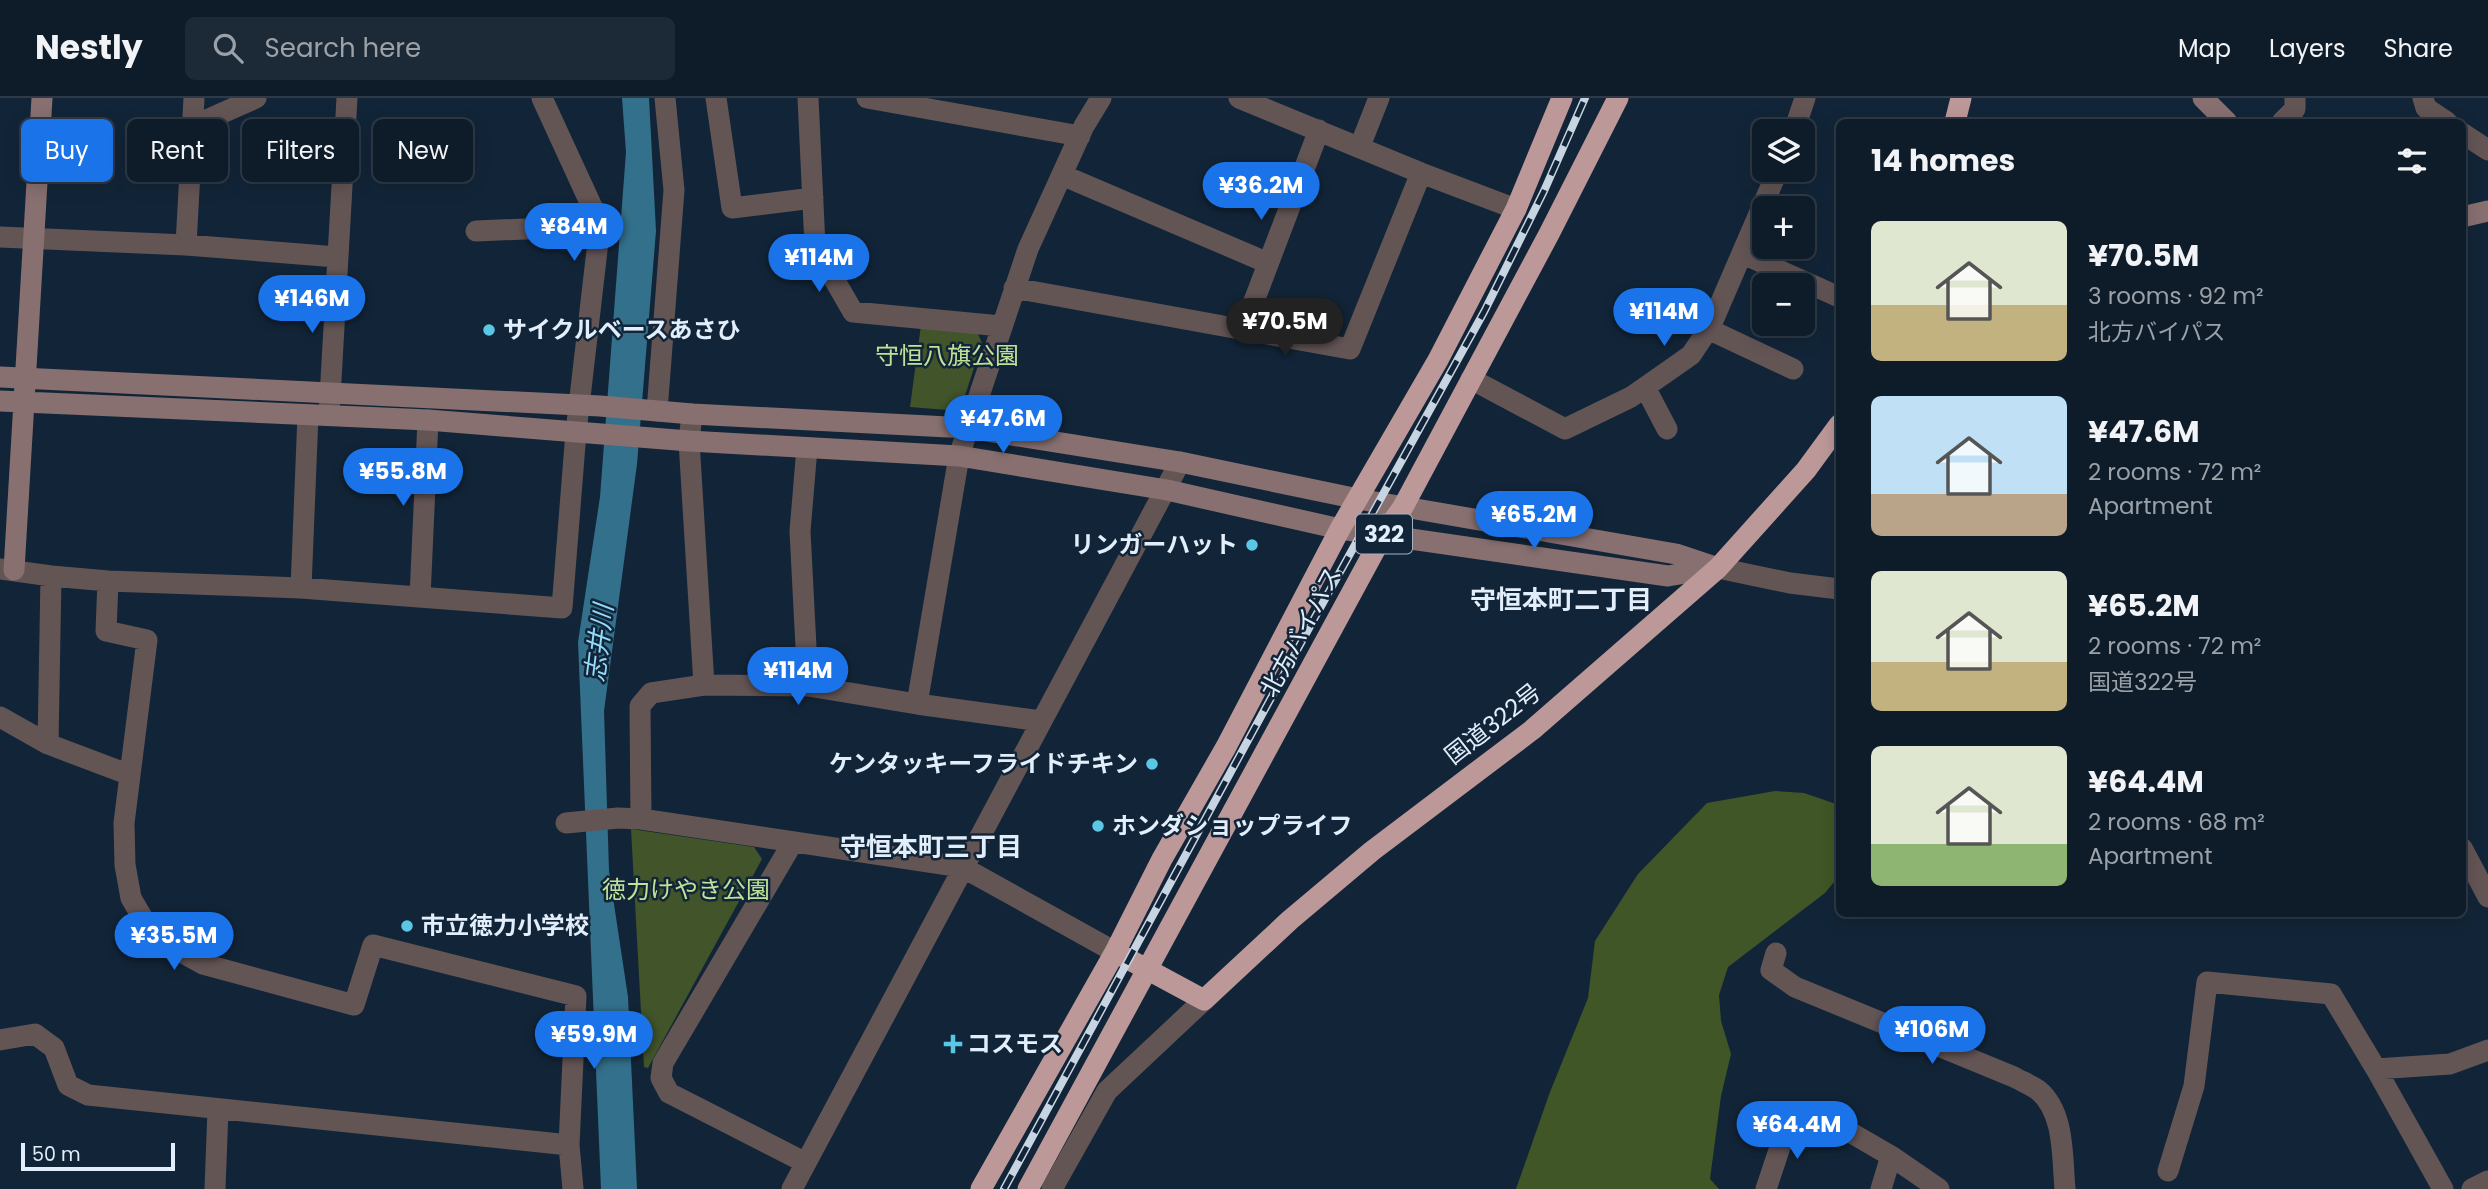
<!DOCTYPE html>
<html lang="en">
<head>
<meta charset="utf-8">
<style>
	body { margin:0; font-family:Poppins,"Noto Sans JP",sans-serif; background:#1c2936; color:#f1f3f6; height:100vh; display:flex; flex-direction:column; font-size:26px; white-space:nowrap }
	* { box-sizing:border-box; margin:0 }
	p { font-size:23px; color:#9ba1a8 }
	.icon { flex:none; width:38px; height:38px; fill:none; stroke:currentColor; stroke-width:2; stroke-linecap:round; stroke-linejoin:round }
	.map { position:relative; flex:1; overflow:hidden }
	.details { position:absolute; left:1836px; top:21px; width:630px; height:798px; display:flex; flex-direction:column; background:#0e1c2a; border-radius:10px; box-shadow:0 4px 18px #0003,0 0 0 2px #2e3a47 }
	.details>* { flex:none }
	.banner { position:absolute; left:21px; top:21px; width:665px; height:63px; display:flex; gap:14px }
	.controls { position:absolute; left:1752px; top:21px; display:grid; gap:14px }
	.controls a { display:grid; place-items:center; width:63px; height:63px; border-radius:10px; background:#0e1c2a; box-shadow:0 4px 18px #0003,0 0 0 2px #2e3a47; font-size:35px }
	.scale { position:absolute; left:21px; bottom:18px; width:154px; box-sizing:border-box; padding-left:7px; border:4px solid #e2eefb; border-top:0; font-size:19px; line-height:24px; white-space:nowrap; color:#e2eefb; -webkit-text-stroke:5px #122538; paint-order:stroke }
	.price { position:absolute; translate:-50% -60px; padding:0 16px; border-radius:24px; background:#1a73e8; color:#fff; font-size:23px; line-height:46px; filter:drop-shadow(0 2px 4px #0008) }
	.price::after { content:''; position:absolute; left:50%; top:42px; width:21px; height:16px; margin-left:-10px; background:inherit; clip-path:polygon(0 0,100% 0,50% 100%) }
	.price.active { background:#222; color:#fff }
	ul { padding:0; list-style:none }
	li { display:flex; align-items:center; gap:21px; height:175px; padding:0 35px }
	li span { display:grid; place-items:center; flex:none; width:196px; height:140px; border-radius:10px; color:#555 }
	li>.icon { margin-inline-start:auto }
	span .icon { width:84px; height:84px; fill:#fffc; stroke-width:1 }
	li b { font-size:30px }
	h2 { display:flex; justify-content:space-between; align-items:center; height:84px; padding:0 35px; font-size:30px }
	.chip { padding:0 24px; border-radius:10px; background:#0e1c2a; box-shadow:0 4px 18px #0003,0 0 0 2px #2e3a47; font-size:24px; line-height:63px }
	.chip.active { background:#1a73e8; color:#fff }
	header { display:flex; align-items:center; gap:42px; box-sizing:border-box; height:98px; padding:0 35px; background:#0e1c2a; border-bottom:2px solid #2e3a47 }
	header strong { font-size:33px }
	nav { display:flex; gap:38px; margin-inline-start:auto; font-size:24px }
	.search { width:490px; height:63px; background:#1c2936; display:flex; align-items:center; gap:18px; box-sizing:border-box; padding:0 24px; border-radius:10px; color:#9ba1a8; font-size:26px }
	.map>svg:first-child { display:block }
</style>
</head>
<body>
<header>
<strong>Nestly</strong>
<div class="search"><svg class="icon" aria-label="search" viewBox="0 0 24 24"><circle cx="10" cy="10" r="6"/><path d="M15 15l6 6"/></svg>Search here</div>
<nav><a>Map</a><a>Layers</a><a>Share</a></nav>
</header>
<div class="map">
<svg width="2488" height="1091" viewBox="0 0 2488 1091">
	<rect width="100%" height="100%" fill="#122538"/>
	<!-- green -->
	<path fill="#41542a" d="M921 227 975 229 982 245 960 313 910 309Z
		M631 731 754 749 762 761 648 970 644 969Z"/>
	<!-- forest -->
	<path fill="#415627" d="M1775 693 1804 695 1839 707V778L1825 795 1728 869 1719 897 1721 923 1731 956 1721 998 1710 1081 1719 1091H1516L1550 994 1588 900 1595 843 1638 776 1707 705Z"/>
	<!-- water -->
	<path fill="#33708b" d="M622 0H649L656 133 637 366 604 613 609 773 628 899 637 1091H601L578 544 600 399 626 54Z"/>
	<g fill="none" stroke-linecap="round" stroke-linejoin="round">
		<!-- street -->
		<path stroke="#645555" stroke-width="21" d="M716 0 732 110 813 100
			M808 0 815 148 853 214 1001 228
			M867 0 1080 38
			M1239 0 1421 75 1516 111
			M2423 0 2426 10 2447 24
			M2282 24 2295 11V0
			M193 28 256 0
			M1794 33 1805 0
			M2462 35 2488 52
			M1360 48 1379 0
			M1062 77 1268 165
			M476 133 597 128
			M0 139 186 147 337 159
			M186 147 194 0
			M1743 156 1839 199
			M1014 190 1350 251 1421 75
			M1708 231 1793 271
			M1243 232 1319 32
			M1471 281 1565 331 1631 299 1691 257 1711 227 1778 72
			M1645 289 1667 331
			M657 313 674 92 665 0
			M692 316 689 343 704 587
			M329 317 347 0
			M807 350 800 433 808 588
			M1718 470 1790 485 1839 491
			M0 471 51 478 108 483 301 490 562 510 576 334 599 135 593 111 542 0
			M51 478 48 646 130 677
			M108 483 106 533 147 542 124 725 125 767 131 800 149 831 163 844 203 866 354 907 373 847 576 898 569 1047 573 1091
			M301 490 308 317
			M420 499 428 322
			M917 606 959 358 1028 151 1084 28 1101 0
			M0 619 48 646
			M641 721 640 608 651 595 704 587 808 588 917 606 1041 623
			M566 725 618 720 641 721 962 769 1115 854
			M793 744 663 965 661 980 669 995 806 1065
			M2462 750 2488 799
			M1776 855 1771 872 1795 889 2014 979C2021 983 2031 987 2038 992 2065 1014 2062 1059 2065 1091
			M0 942 35 936 54 950 68 987 88 997 569 1047
			M2168 1073 2194 988 2207 884 2331 896 2376 971
			M215 1091 218 1011
			M792 1091 1180 364
			M1052 1091 1107 993 1204 902
			M1766 1091 1785 1034 1803 1018 1829 1022 1891 1058 1939 1091
			M1881 1091 1891 1058
			M2443 1091 2376 971 2450 966 2488 952
			M2472 1091 2488 1083"/>
		<!-- secondary -->
		<path stroke="#887071" stroke-width="21" d="M2203 0 2227 24
			M2462 119 2488 113
			M0 279 600 308 692 316 968 330 1180 364 1358 401 1676 456 1718 470
			M0 303 428 322 689 343 959 358 1167 392 1340 431 1383 437 1668 478 1714 470
			M14 472 42 0"/>
		<!-- highway -->
		<path stroke="#bd9899" stroke-width="21" d="M1955 24 1961 0
			M1115 854 1204 902 1290 822 1372 753 1532 632 1718 470 1806 372 1839 327
			M981 1091 1115 854 1162 761 1226 649 1340 431 1438 262 1516 111 1562 0
			M1028 1091 1383 437 1403 409 1549 136 1618 0"/>
		<defs>
			<path id="rail" d="M1004 1091 1315 519 1484 214 1544 93 1585 0"/>
		</defs>
		<!-- rail casing -->
		<use href="#rail" stroke="#c7d4e2" stroke-width="8"/>
		<!-- rail -->
		<use href="#rail" stroke="#122538" stroke-width="5" stroke-dasharray="16" stroke-linecap="butt"/>
	</g>
	<!-- markers -->
	<g fill="#5ac8e5" stroke="#122538" stroke-width="2.5">
		<circle cx="489" cy="232" r="7"/>
		<circle cx="1252" cy="447" r="7"/>
		<circle cx="1152" cy="666" r="7"/>
		<circle cx="1098" cy="728" r="7"/>
		<circle cx="407" cy="828" r="7"/>
		<path d="M949.5 935.5h7v7h7v7h-7v7h-7v-7h-7v-7h7z"/>
	</g>
	<g text-anchor="middle" stroke-width="5" stroke-linejoin="round" paint-order="stroke">
		<!-- shield labels -->
		<rect fill="#122538" stroke="#a4b2c0" stroke-width="2" x="1356" y="416.5" width="56" height="39" rx="5"/>
		<g font-size="23" font-weight="bold" fill="#e2eefb">
			<text x="1384" y="444">322</text>
		</g>
		<!-- poi labels -->
		<g font-size="24" font-weight="bold" fill="#e2eefb" stroke="#122538" text-anchor="start">
			<text x="503" y="240">サイクルベースあさひ</text>
			<text x="1238" y="455" text-anchor="end">リンガーハット</text>
			<text x="1138" y="674" text-anchor="end">ケンタッキーフライドチキン</text>
			<text x="1112" y="736">ホンダショップライフ</text>
			<text x="421" y="836">市立徳力小学校</text>
			<text x="967" y="954">コスモス</text>
		</g>
		<!-- park labels -->
		<g font-size="24" fill="#bee297" stroke="#122538">
			<text x="947" y="266">守恒八旗公園</text>
			<text x="686" y="800">徳力けやき公園</text>
		</g>
		<!-- street labels -->
		<g font-size="24" fill="#e2eefb" stroke="#122538">
			<text transform="translate(1301 534) rotate(-62)" y="8">北方バイパス</text>
			<text transform="translate(1493 626) rotate(-38)" y="8">国道322号</text>
		</g>
		<!-- neighbourhood labels -->
		<g font-size="26" font-weight="bold" fill="#e2eefb" stroke="#122538">
			<text x="1561" y="511">守恒本町二丁目</text>
			<text x="931" y="758">守恒本町三丁目</text>
		</g>
		<!-- water labels -->
		<g font-size="26" font-style="italic" fill="#92d9fa" stroke="#122538">
			<text transform="translate(599 545) rotate(-83)" y="9">志井川</text>
		</g>
	</g>
</svg>
<div class="controls">
<a><svg class="icon" aria-label="layers" viewBox="0 0 24 24"><path d="M12 4l9 5-9 5-9-5zM3 14l9 5 9-5"/></svg></a>
<a>+</a>
<a>−</a>
</div>
<div class="scale">50 m</div>
<b class="price" style="left:1261px;top:124px">¥36.2M</b>
<b class="price" style="left:574px;top:165px">¥84M</b>
<b class="price" style="left:819px;top:196px">¥114M</b>
<b class="price" style="left:312px;top:237px">¥146M</b>
<b class="price" style="left:1664px;top:250px">¥114M</b>
<b class="price active" style="left:1285px;top:260px">¥70.5M</b>
<b class="price" style="left:1003px;top:357px">¥47.6M</b>
<b class="price" style="left:403px;top:410px">¥55.8M</b>
<b class="price" style="left:1534px;top:453px">¥65.2M</b>
<b class="price" style="left:798px;top:609px">¥114M</b>
<b class="price" style="left:174px;top:874px">¥35.5M</b>
<b class="price" style="left:1932px;top:968px">¥106M</b>
<b class="price" style="left:594px;top:973px">¥59.9M</b>
<b class="price" style="left:1797px;top:1063px">¥64.4M</b>
<div class="banner">
<a class="chip active">Buy</a>
<a class="chip">Rent</a>
<a class="chip">Filters</a>
<a class="chip">New</a>
</div>
<section class="details">
<h2>14 homes<svg class="icon" aria-label="filters" viewBox="0 0 24 24"><path d="M4 7h16M4 17h16"/><circle cx="9" cy="7" r="2"/><circle cx="15" cy="17" r="2"/></svg></h2>
<ul>
<li><span style="background:linear-gradient(#dfe7d0 60%,#c2b280 0)"><svg class="icon" aria-label="home" viewBox="0 0 24 24"><path d="M3 11l9-7 9 7M6 9v11h12V9"/></svg></span><div><b>¥70.5M</b><p>3 rooms · 92 m²</p><p>北方バイパス</p></div></li>
<li><span style="background:linear-gradient(#bfe0f5 70%,#b9a48a 0)"><svg class="icon" aria-label="home" viewBox="0 0 24 24"><path d="M3 11l9-7 9 7M6 9v11h12V9"/></svg></span><div><b>¥47.6M</b><p>2 rooms · 72 m²</p><p>Apartment</p></div></li>
<li><span style="background:linear-gradient(#dfe7d0 65%,#c2b280 0)"><svg class="icon" aria-label="home" viewBox="0 0 24 24"><path d="M3 11l9-7 9 7M6 9v11h12V9"/></svg></span><div><b>¥65.2M</b><p>2 rooms · 72 m²</p><p>国道322号</p></div></li>
<li><span style="background:linear-gradient(#dfe7d0 70%,#8fb573 0)"><svg class="icon" aria-label="home" viewBox="0 0 24 24"><path d="M3 11l9-7 9 7M6 9v11h12V9"/></svg></span><div><b>¥64.4M</b><p>2 rooms · 68 m²</p><p>Apartment</p></div></li>
</ul>
</section>
</div>
</body>
</html>
